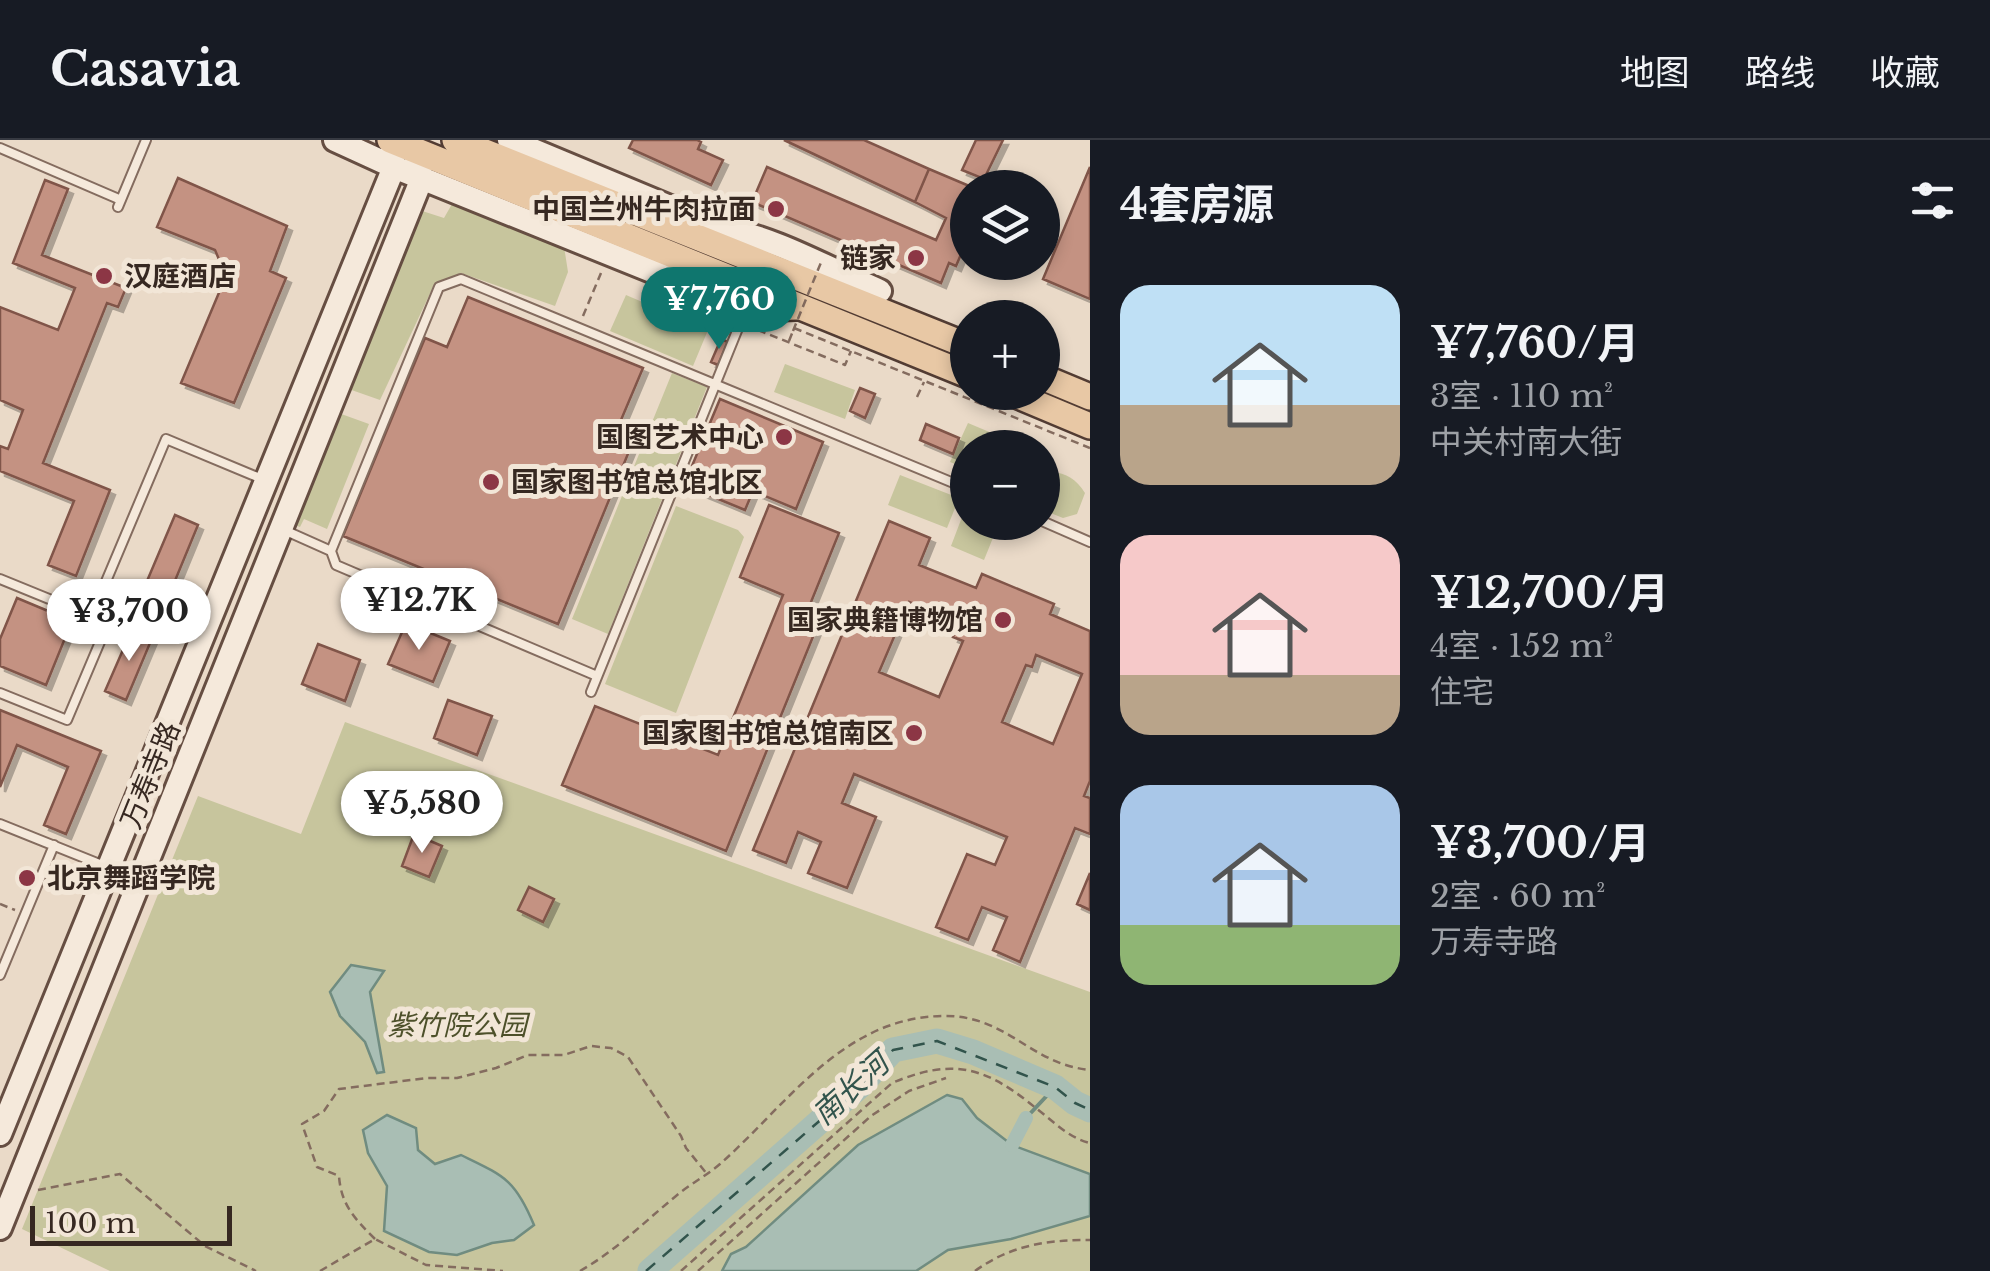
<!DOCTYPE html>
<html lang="zh">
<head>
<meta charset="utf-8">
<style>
	body { margin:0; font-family:"Libre Baskerville","Noto Sans SC",serif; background:#20242c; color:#f1f3f6; height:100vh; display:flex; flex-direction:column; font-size:38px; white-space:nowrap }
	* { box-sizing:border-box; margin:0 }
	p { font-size:32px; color:#9ea1a6 }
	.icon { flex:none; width:55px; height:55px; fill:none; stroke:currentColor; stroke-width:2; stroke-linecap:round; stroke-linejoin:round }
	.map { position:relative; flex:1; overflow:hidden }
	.drawer { display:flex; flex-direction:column; background:#171b24; width:900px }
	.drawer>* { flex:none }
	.buttons { position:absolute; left:950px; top:30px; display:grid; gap:20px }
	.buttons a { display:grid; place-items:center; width:110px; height:110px; border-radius:50%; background:#171b24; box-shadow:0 5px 15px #0003; font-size:50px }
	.scale { position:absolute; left:30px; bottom:25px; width:202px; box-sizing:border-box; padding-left:10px; border:5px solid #362821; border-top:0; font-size:28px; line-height:35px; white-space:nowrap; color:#362821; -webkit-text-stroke:8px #f2e6d7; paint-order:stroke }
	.price { position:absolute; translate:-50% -85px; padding:0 22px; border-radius:35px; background:#fff; color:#222; font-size:32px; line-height:65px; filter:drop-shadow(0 2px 5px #0008) }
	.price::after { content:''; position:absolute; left:50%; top:60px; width:30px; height:22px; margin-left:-15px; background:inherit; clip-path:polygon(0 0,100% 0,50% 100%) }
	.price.active { background:#0f766e; color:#fff }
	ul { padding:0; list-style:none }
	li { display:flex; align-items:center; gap:30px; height:250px; padding:0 30px }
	li span { display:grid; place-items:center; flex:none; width:280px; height:200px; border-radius:30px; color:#555 }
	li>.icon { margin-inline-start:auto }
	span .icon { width:120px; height:120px; fill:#fffc; stroke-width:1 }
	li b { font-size:42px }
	h2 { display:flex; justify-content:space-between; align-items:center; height:120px; padding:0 30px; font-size:42px }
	header { display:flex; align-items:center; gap:60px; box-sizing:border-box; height:140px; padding:0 50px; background:#171b24; border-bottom:2px solid #363941 }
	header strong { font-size:48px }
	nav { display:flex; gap:55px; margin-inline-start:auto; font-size:35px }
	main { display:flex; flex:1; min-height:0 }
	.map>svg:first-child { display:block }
</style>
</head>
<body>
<header>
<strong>Casavia</strong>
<nav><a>地图</a><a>路线</a><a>收藏</a></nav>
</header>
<main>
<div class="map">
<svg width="1090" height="1131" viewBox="0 0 1090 1131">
	<defs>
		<filter id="shadow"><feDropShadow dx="5" dy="5" stdDeviation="0" flood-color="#0004"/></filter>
	</defs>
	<rect width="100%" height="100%" fill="#eadac8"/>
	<!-- green -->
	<path fill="#c7c59d" d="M456 57 563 100 568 132 555 166 461 133 434 145 380 260 343 247 416 69 444 78Z
		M626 155 708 190 693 226 610 191Z
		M785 224 855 250 845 279 774 252Z
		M672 233 707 247 608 494 572 479Z
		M333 271 369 284 327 389 304 379 300 387 288 383Z
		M968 283 1025 307H1026L968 308 967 329 950 322Z
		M1051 332C1067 333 1076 339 1085 353L1077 374 1063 378 1043 370V333Z
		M900 335 959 358 947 388 888 365Z
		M967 364 968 382 999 383 984 420 951 406Z
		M676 366 738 390 744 397 676 573 605 544Z
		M345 582 1090 852V1131H110L22 1089 198 656 301 694Z"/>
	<!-- water -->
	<path fill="#a9beb4" stroke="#708c80" stroke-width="2.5" d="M351 825 384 831 370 852 384 932 377 933 365 902 340 876 330 852Z
		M947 955 962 959 977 978 1012 1005 1090 1034V1076L1011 1099 948 1110 916 1131H722L731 1114 746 1107 858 1005Z
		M387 975 416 988 418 1010 435 1024 461 1015C504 1036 515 1039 534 1085L514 1100 492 1103 457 1115 429 1112 384 1091 387 1046 368 1013 363 990Z"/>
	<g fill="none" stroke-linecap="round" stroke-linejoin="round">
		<!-- stream -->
		<path stroke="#708c80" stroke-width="4" d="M1026 978 1055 947"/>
		<!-- canal -->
		<path stroke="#a9beb4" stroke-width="14" d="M1012 1005 1026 978"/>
		<!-- river -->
		<path stroke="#a9beb4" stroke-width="25" d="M650 1131 861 945 893 910 937 901 973 912 1055 947 1075 963 1090 970"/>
		<!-- ferry -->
		<path stroke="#32544c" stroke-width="2.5" stroke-dasharray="12 10" stroke-linecap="butt" d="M646 1131 861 945 893 910 937 901 1055 947 1075 963 1090 970"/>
	</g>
	<!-- building -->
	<path fill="#c49282" stroke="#805448" stroke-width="2.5" fill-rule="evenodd" filter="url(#shadow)" d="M633 0H697L701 2 698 9 723 20 711 45 629 8Z
		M784 0H864L929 29 915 62Z
		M976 0H1003L984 39 962 30Z
		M767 27 936 100 946 78 915 62 929 29 974 48H968V98L956 126 949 123 941 143 752 62Z
		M1090 27V159L1043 139Z
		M178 38 287 86 270 131 286 138 234 263 181 243 226 136 215 110 157 87Z
		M45 40 68 49 42 115 126 148 118 167 107 163 43 323 110 350 76 436 48 425 74 361 0 331V306L8 309 23 270 0 260V167L58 190 75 148 13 123Z
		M468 157 643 228 621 280 639 287 558 484 343 396 425 198 447 207Z
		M721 199 728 202 718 225 711 222Z
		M860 248 875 254 865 278 850 271Z
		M720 259 823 302 796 369 753 351 745 370 684 345Z
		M926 284 959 298 953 314 920 300Z
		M769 365 839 393 809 467 823 472 726 711 562 645 595 566 718 615 783 455 740 437Z
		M175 375 198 385 160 477 136 467Z
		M889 381 930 398 919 425 976 448 982 434 1054 464 1050 474 1090 491V641L1084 656 1090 658V694L1075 688 1020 822 993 810 1007 777 982 767 968 800 936 787 967 714 995 725 1007 697 854 634 842 663 876 677 847 748 808 733 821 702 798 692 786 723 753 710ZM909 462 959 483 953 497 963 501 939 557 879 532ZM1036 515 1082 534 1053 604 1002 582 1026 525 1032 527Z
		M17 458 72 481 46 545 0 526V499Z
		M406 483 450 501 433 542 388 524Z
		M133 487 153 496 126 560 105 551Z
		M318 504 360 520 345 561 302 544Z
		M448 560 492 576 477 615 434 598Z
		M0 570 101 611 66 694 44 685 68 627 17 605 0 647Z
		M414 694 442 706 429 737 402 726Z
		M1090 733V770L1077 764Z
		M529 747 554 759 543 782 518 770Z"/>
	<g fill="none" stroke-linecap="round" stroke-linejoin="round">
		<defs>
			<path id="lane" d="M0 8 121 60
				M118 67 146 0
				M1042 381 1090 402
				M284 390 331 411
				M0 439 108 483 67 580 0 553
				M91 477 166 299 262 339
				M597 536 336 425 331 411 439 147 461 139 968 349
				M591 552 745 171
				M0 684 107 727
				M0 835 54 705"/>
			<path id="secondary" d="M335 0 394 27 746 169
				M509 0 720 88C774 97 829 129 880 151
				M0 994 394 27 392 0
				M0 1088 422 38 411 0"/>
			<path id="primary" d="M390 0 968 235
				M455 0 968 206
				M746 169 796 167
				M1042 237 1090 257
				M1009 252 1090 286"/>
		</defs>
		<!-- lane casing -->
		<use href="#lane" stroke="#846c5f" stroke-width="12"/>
		<!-- secondary casing -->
		<use href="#secondary" stroke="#664e42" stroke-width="28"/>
		<!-- primary casing -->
		<use href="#primary" stroke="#523c33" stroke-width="30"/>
		<!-- path -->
		<path stroke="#846c5f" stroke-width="2.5" stroke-dasharray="8 5" stroke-linecap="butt" d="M583 176 601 133
			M794 188 1090 308
			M758 190 845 225 851 211
			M789 201 793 191
			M917 257 924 242
			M0 764 15 770
			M38 1050 120 1034 205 1106 256 1131
			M375 1099C355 1079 341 1065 339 1036L317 1027 302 984 324 971 339 949 427 938H457L496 928 528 915H564L591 906 611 908 628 917 681 996 686 1008 707 1034
			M320 1131 375 1099 426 1125 503 1131
			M580 1131C617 1110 644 1082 676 1056 690 1044 706 1036 720 1024 787 965 843 877 943 876 1008 875 1029 924 1090 930
			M681 1131 892 943C954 917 986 927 1037 969 1054 982 1069 998 1090 1003
			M698 1131 871 976 909 951 946 938
			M975 1131C1011 1105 1047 1100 1090 1100"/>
		<!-- lane -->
		<use href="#lane" stroke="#f5e9db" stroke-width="8"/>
		<!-- secondary -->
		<use href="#secondary" stroke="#f5e9db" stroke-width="22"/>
		<!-- primary -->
		<use href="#primary" stroke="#e8c8a5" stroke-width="25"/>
		<!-- path-bridge -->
		<path stroke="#846c5f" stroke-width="2.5" stroke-dasharray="8 5" stroke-linecap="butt" d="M793 191 822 120"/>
	</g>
	<!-- markers -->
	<g fill="#8c3645" stroke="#f2e6d7" stroke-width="4">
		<circle cx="776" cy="69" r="10"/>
		<circle cx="916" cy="118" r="10"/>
		<circle cx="104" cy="136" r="10"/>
		<circle cx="784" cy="297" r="10"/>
		<circle cx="491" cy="342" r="10"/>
		<circle cx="1003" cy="480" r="10"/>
		<circle cx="914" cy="593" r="10"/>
		<circle cx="27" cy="738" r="10"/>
	</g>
	<g text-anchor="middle" stroke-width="10" stroke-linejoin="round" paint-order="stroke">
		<!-- poi labels -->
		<g font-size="28" font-weight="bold" fill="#362821" stroke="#f2e6d7" text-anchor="end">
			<text x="756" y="79">中国兰州牛肉拉面</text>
			<text x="896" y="128">链家</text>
			<text x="124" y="146" text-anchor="start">汉庭酒店</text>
			<text x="764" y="307">国图艺术中心</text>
			<text x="511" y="352" text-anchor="start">国家图书馆总馆北区</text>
			<text x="983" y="490">国家典籍博物馆</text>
			<text x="894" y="603">国家图书馆总馆南区</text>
			<text x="47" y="748" text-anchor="start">北京舞蹈学院</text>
		</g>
		<!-- street labels -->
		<g font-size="28" fill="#362821" stroke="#f2e6d7">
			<text transform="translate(150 635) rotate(-68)" y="10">万寿寺路</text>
		</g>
		<!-- park labels -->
		<g font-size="28" font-style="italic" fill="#4d502a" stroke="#f2e6d7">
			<text x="457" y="895">紫竹院公园</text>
		</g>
		<!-- water labels -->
		<g font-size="30" font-style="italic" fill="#32544c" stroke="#f2e6d7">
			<text transform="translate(851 949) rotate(-42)" y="10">南长河</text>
		</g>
	</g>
</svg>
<div class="buttons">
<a><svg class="icon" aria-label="layers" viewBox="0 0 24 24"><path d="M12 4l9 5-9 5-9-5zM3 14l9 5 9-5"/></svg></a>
<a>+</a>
<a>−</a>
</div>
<div class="scale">100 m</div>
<b class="price active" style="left:719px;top:212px">¥7,760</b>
<b class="price" style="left:419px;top:513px">¥12.7K</b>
<b class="price" style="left:129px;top:524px">¥3,700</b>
<b class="price" style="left:422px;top:716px">¥5,580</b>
</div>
<section class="drawer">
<h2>4套房源<svg class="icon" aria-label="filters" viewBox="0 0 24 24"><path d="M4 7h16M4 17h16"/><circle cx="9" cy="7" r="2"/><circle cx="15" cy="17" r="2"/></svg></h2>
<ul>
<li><span style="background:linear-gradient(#bfe0f5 60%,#b9a48a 0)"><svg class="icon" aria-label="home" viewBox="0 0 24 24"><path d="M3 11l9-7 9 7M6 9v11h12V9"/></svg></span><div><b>¥7,760/月</b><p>3室 · 110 m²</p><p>中关村南大街</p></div></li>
<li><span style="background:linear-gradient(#f6c9c9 70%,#b9a48a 0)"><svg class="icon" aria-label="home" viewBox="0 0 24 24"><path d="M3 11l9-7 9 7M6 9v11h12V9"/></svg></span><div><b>¥12,700/月</b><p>4室 · 152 m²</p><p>住宅</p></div></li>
<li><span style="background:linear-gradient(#a9c7e8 70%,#8fb573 0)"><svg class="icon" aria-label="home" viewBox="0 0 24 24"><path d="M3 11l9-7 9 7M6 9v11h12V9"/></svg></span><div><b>¥3,700/月</b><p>2室 · 60 m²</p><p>万寿寺路</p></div></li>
</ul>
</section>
</main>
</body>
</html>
